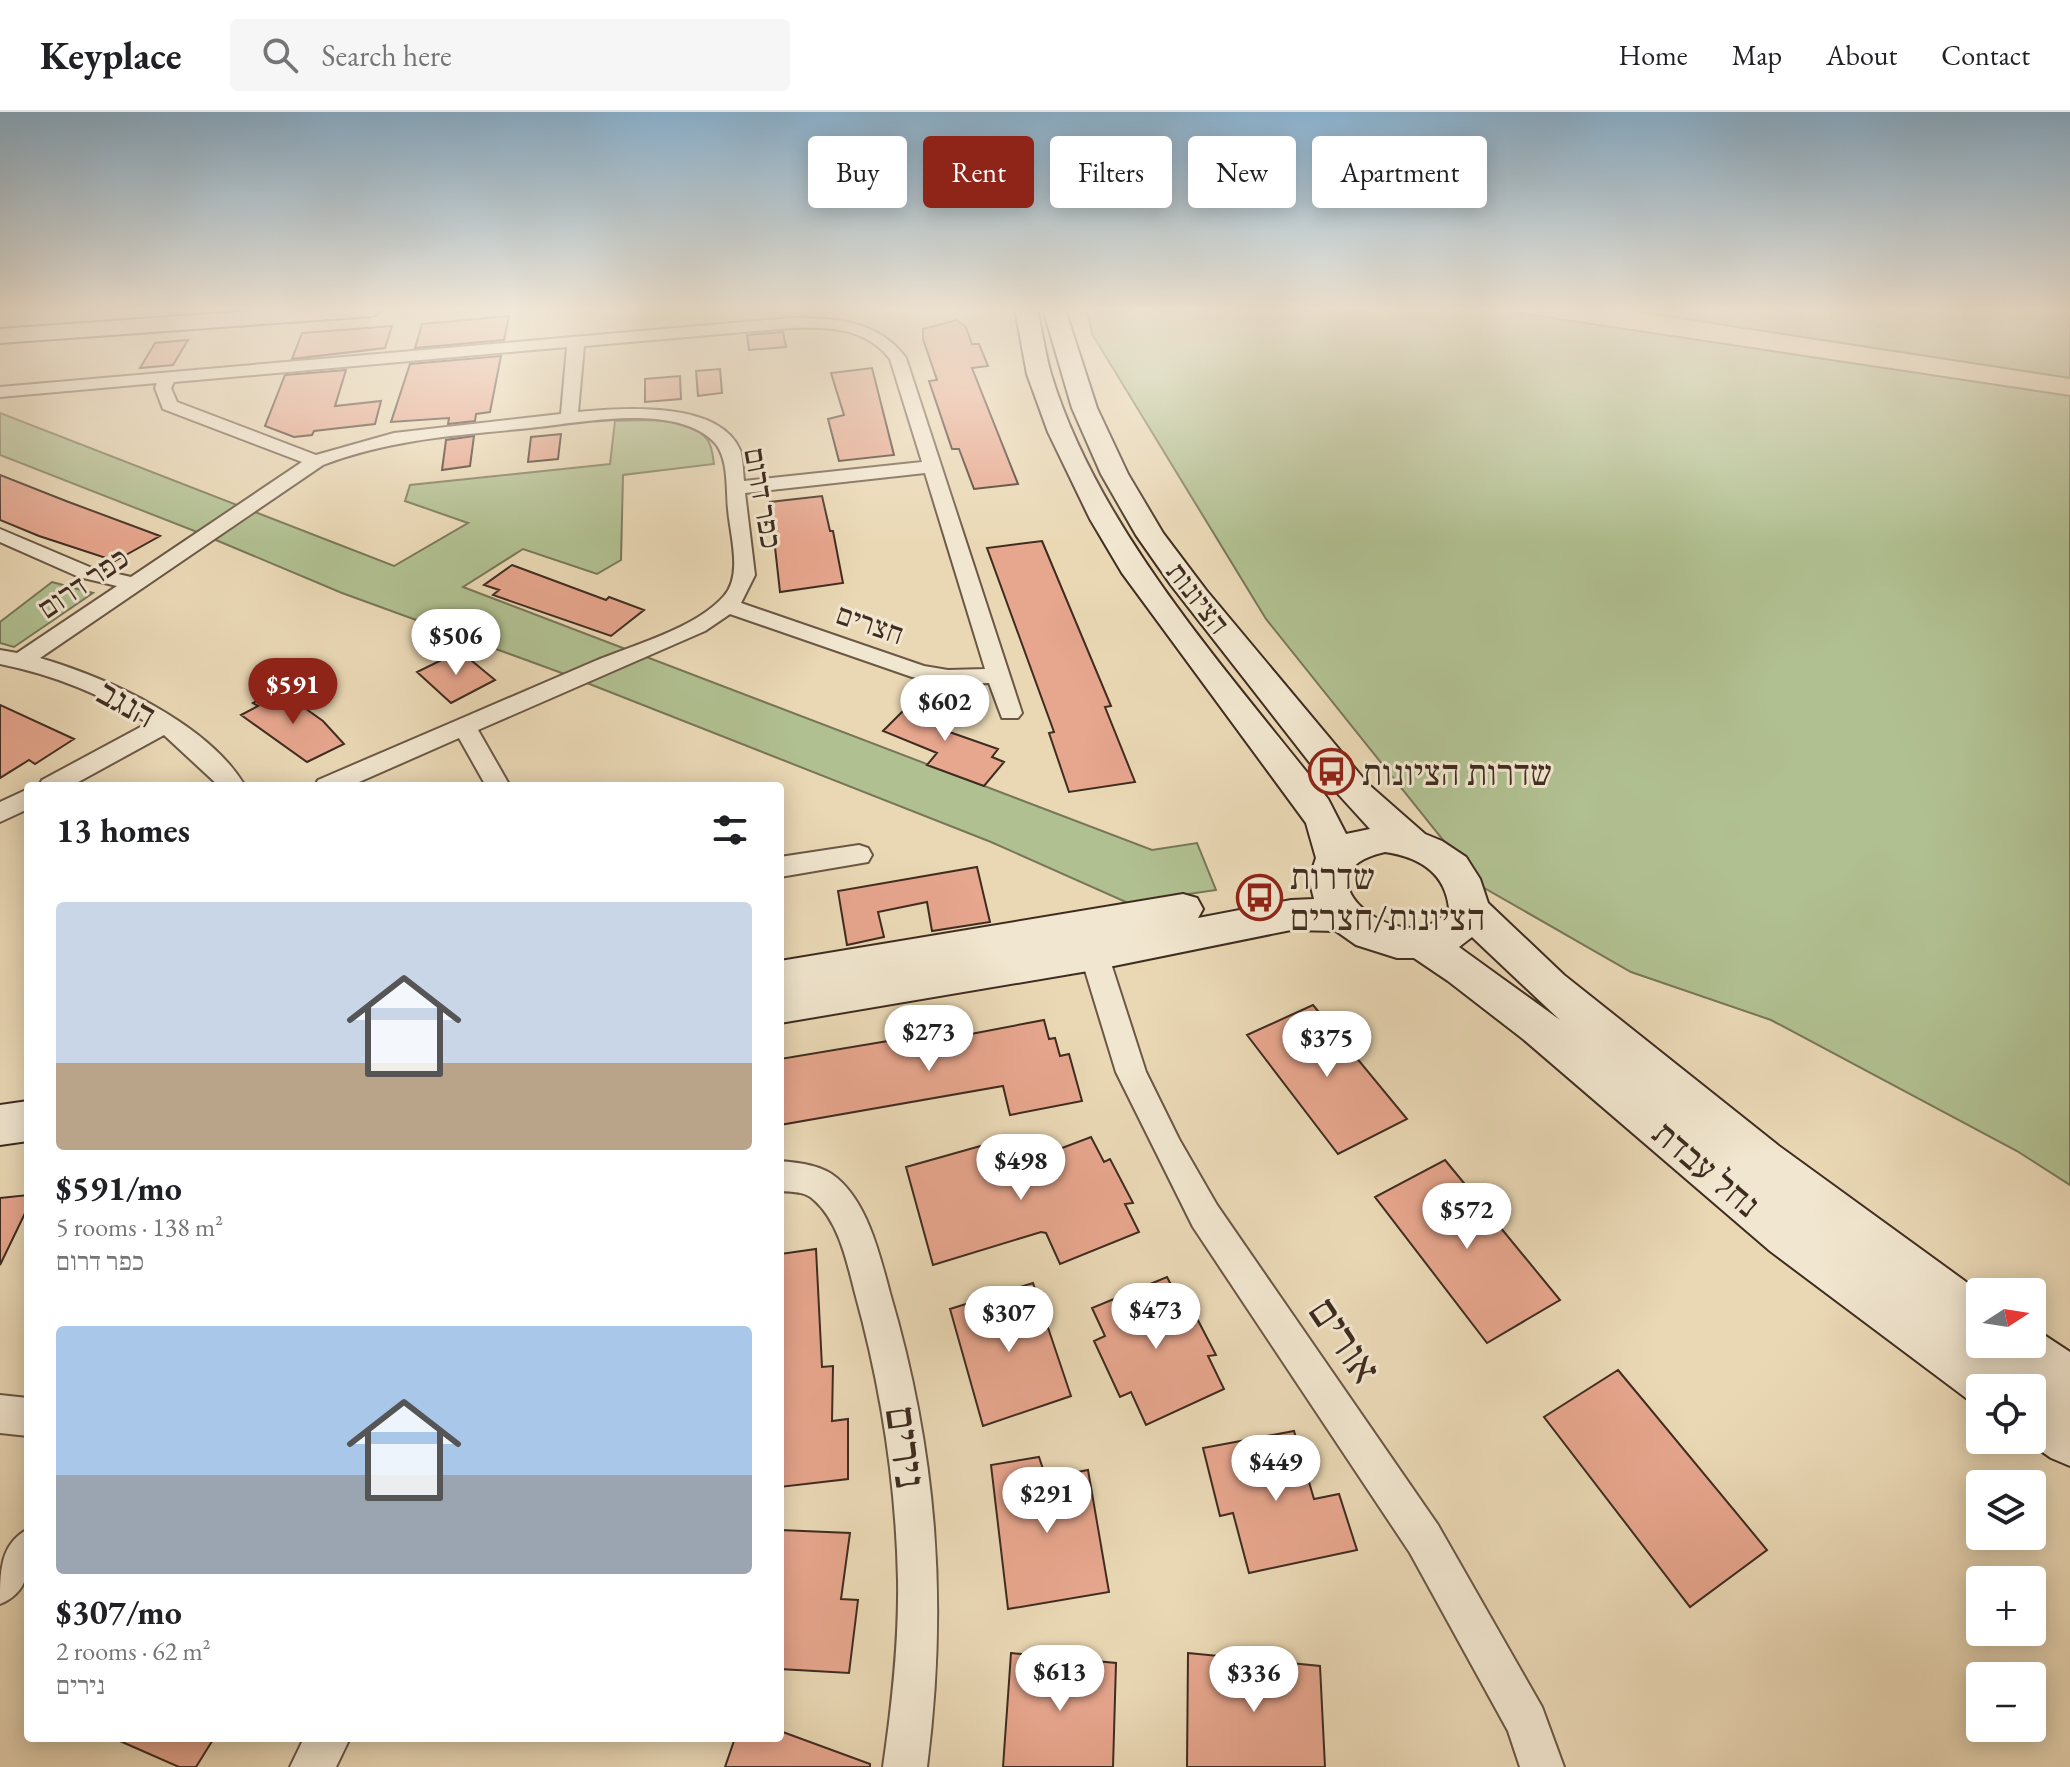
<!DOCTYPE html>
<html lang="en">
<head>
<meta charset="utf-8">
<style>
	body { margin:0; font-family:"EB Garamond","Frank Ruhl Libre",serif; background:#f6f6f6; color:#202124; height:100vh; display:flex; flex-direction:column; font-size:30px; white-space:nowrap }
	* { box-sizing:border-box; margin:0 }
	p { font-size:26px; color:#757577 }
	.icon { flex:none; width:44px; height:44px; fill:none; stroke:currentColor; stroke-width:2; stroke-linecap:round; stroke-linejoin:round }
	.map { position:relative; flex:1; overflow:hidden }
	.side { position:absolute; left:24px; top:670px; width:760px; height:960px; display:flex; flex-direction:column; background:#fff; border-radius:8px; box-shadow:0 4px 20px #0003 }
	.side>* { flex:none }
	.guide { position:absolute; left:808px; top:24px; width:760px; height:72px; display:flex; gap:16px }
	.needle { width:52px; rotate:78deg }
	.controls { position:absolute; left:1966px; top:1166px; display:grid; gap:16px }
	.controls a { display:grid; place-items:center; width:80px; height:80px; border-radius:8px; background:#fff; box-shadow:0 4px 20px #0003; font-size:40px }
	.price { position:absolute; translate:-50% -68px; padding:0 18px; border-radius:28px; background:#fff; color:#222; font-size:26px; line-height:52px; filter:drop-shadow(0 2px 4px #0008) }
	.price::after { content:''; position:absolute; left:50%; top:48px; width:24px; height:18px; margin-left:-12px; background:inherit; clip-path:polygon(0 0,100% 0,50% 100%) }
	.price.current { background:#8f2418; color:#fff }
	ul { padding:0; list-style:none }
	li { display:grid; align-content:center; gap:16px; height:424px; padding:0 32px }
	li span { display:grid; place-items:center; height:248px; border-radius:8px; color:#555 }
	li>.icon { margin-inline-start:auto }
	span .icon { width:144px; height:144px; fill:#fffc; stroke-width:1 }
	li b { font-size:34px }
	h2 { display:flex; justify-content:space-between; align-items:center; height:96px; padding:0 32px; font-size:34px }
	.pill { padding:0 28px; border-radius:8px; background:#fff; box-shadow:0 4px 20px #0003; font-size:28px; line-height:72px }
	.pill.current { background:#8f2418; color:#fff }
	header { display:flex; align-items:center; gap:48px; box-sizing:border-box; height:112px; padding:0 40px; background:#fff; border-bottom:2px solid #e0e0e0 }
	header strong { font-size:38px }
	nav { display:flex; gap:44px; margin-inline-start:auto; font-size:28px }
	.search { width:560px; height:72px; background:#f6f6f6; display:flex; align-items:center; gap:20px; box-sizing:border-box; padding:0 28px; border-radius:8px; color:#757577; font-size:30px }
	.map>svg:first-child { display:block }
</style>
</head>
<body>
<header>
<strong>Keyplace</strong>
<div class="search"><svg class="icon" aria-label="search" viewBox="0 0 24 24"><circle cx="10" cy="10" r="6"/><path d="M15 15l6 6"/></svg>Search here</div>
<nav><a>Home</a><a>Map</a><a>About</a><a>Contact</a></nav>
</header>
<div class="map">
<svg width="2070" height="1655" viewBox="0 0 2070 1655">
	<rect width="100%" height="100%" fill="#ead8b5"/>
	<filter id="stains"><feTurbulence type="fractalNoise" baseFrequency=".0025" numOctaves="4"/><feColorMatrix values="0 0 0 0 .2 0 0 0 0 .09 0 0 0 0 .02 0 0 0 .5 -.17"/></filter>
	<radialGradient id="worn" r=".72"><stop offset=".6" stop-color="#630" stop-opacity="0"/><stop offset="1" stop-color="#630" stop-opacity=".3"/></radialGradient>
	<!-- green -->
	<path fill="#b1c091" stroke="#787658" stroke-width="2" d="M1087 197H1492L2070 284V1073L2017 1039 1771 908 1631 860 1479 773 1266 507 1092 222Z
		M1621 197H2070V266Z
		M0 301 394 454 468 411 405 389 410 373 610 352 615 309C641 308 688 304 707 327 712 333 713 345 714 352L623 363 621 448 597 462 523 437 463 475 1152 738 1197 731 1216 778 1128 791 991 730 559 560 342 481 192 418 0 343Z
		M52 470 93 481 14 535 0 531V510Z"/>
	<!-- building -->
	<path fill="#e7a68e" stroke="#3f2c20" stroke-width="2" d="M509 204 504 228 415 236 422 212Z
		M957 208 966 215 972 232H979L988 254 972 256 1018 372 974 377 959 337H952L929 269 937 268 923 227V217Z
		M392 214 385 236 292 247 302 221Z
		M783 220 786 235 749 238 747 223Z
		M188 228 173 253 140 256 155 231Z
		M501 244 490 300 476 302 475 309 448 312 449 306 391 310 410 252Z
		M872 256 894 343 839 349 828 307 844 303 831 261Z
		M720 257 722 281 698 284 696 259Z
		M346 258 335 294 381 289 375 312 314 319 312 323 294 325 265 314 285 263Z
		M680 264 681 287 645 290V267Z
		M561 322 558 347 528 350 531 325Z
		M474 324 470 354 442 358 446 328Z
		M0 363 66 389 160 424 115 449 39 424 0 408Z
		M822 384 830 419H833L843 471 780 480 770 390Z
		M1042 429 1111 594 1105 595 1135 670 1069 680 1049 621 1054 620 987 436Z
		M512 453 606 488 609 485 644 498 611 524 493 483 499 478 484 473Z
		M460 539 495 568 451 591 417 560Z
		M278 577 323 609 344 632 307 650 241 603 258 594 253 591Z
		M916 586 953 600 938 616 998 637 992 645 1004 650 984 674 927 653 937 641 883 619Z
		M0 593 74 627 35 652 29 648 0 666Z
		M977 755 990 810 932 819 927 790 878 800 884 825 847 833 838 779Z
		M1313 893 1407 1007 1338 1042 1247 923Z
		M1044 908 1049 927 1055 926 1060 944 1069 942 1082 989 1010 1003 1003 974 780 1013V947L954 918 955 925Z
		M1091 1025 1104 1050 1110 1047 1133 1091 1125 1092 1139 1120 1060 1152 1046 1121 1041 1120 933 1153 906 1055 984 1033 993 1062Z
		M1445 1048 1560 1188 1487 1231 1375 1085Z
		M28 1083V1095L0 1153V1086Z
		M816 1137 822 1255 833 1254 832 1309 848 1307V1367L780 1375V1142Z
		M1167 1165 1182 1194 1189 1191 1216 1243 1208 1244 1224 1277 1146 1313 1131 1280 1120 1285 1094 1229 1105 1224 1092 1196Z
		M1033 1171 1071 1284 983 1314 950 1197Z
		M1618 1258 1767 1438 1690 1495 1544 1305Z
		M1294 1319 1314 1387 1339 1382 1357 1438 1249 1461 1233 1401 1220 1404 1203 1336Z
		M1039 1345 1046 1366 1088 1358 1109 1480 1008 1497 991 1353Z
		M780 1418 850 1421 841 1487 858 1488 849 1561 780 1557Z
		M1011 1541 1116 1551 1113 1655H1003Z
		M1188 1541 1320 1554 1325 1655H1187Z
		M780 1619 870 1652V1655H725L735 1626H780Z
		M113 1626H214L196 1655H179Z"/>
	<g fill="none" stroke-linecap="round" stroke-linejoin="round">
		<defs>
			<path id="street" d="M791 206C835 206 878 208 906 246L1022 601 1018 606H1002L989 571 948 572 912 565 730 502 705 519 478 618 510 674H486L459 626 350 674H315L318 668C411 628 502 589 595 549 634 533 696 516 724 484 743 463 730 423 728 397 726 375 729 343 712 328 671 291 580 311 530 316 459 323 390 327 323 353L40 546C108 566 208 611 245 674H219L164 623 71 674H39L42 668 148 611C101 582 54 563 0 552V538L17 541 117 474 79 465 0 430V417L92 456 131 465 302 350 163 297 155 276 157 271 0 285V275ZM791 216C828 215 865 215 890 247L922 350 744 369C743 360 743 347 740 338 719 288 621 296 578 300L584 234ZM567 235 561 302 394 321 316 343 177 290 171 276 174 270ZM925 361 985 557 948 558 924 554 741 491 755 463 745 381Z
				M28 677V697L0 710V690Z
				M859 733 868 736 872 743 868 750 780 765V745Z
				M1094 831 1104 834 1108 842 1146 960 1179 1027 1217 1093 1438 1413 1542 1595 1564 1655H1520L1508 1619 1410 1441 1193 1115 1116 960 1080 842 1084 834Z
				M780 1049C800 1051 822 1053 837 1066 868 1092 880 1144 890 1181 937 1340 948 1491 927 1655H883C892 1593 899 1531 898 1468 896 1370 881 1275 855 1181 847 1150 839 1110 814 1088 805 1079 792 1080 780 1079Z
				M0 1283 28 1286V1324L0 1321Z
				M28 1417C28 1449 34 1478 0 1492 0 1459 0 1432 28 1417Z
				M304 1626H350L336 1655H290Z"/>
			<path id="secondary" d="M282 197H384L373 204 0 231V217Z
				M1015 197H1037C1042 218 1045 241 1051 262 1099 419 1228 559 1328 687L1346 722 1370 717 1310 651 1171 473 1136 423 1101 362 1072 296 1043 197H1065L1097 296 1128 362 1163 421 1206 478 1368 672 1425 722 1442 729 1466 745 1480 767 1488 791 1564 863 1779 1034 1980 1180V1232H2032V1215L2070 1240V1354L2051 1346 2025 1328H2032V1276L2020 1268 2023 1276H1980L1978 1295 1770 1139 1523 927 1448 869 1414 846H1397L1356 833 1336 819 1291 818 1094 858 780 911V849L1183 782 1197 786 1203 797 1198 806 1291 788 1314 787 1309 767 1316 746 1306 711 1122 461 1090 407 1048 320 1027 262ZM1385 740C1419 745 1445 760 1449 796 1411 856 1286 762 1385 740ZM1472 825 1560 908 1459 835Z
				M28 989V1029L0 1033V993Z"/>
		</defs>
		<!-- street casing -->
		<use href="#street" stroke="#6a5745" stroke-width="4"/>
		<!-- secondary casing -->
		<use href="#secondary" stroke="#3f2c20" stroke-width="4"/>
		<!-- street -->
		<use href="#street" fill="#f1e6cf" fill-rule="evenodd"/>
		<!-- secondary -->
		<use href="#secondary" fill="#f1e6cf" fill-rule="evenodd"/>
	</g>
	<!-- sky -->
	<linearGradient id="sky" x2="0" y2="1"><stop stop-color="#8ab5d5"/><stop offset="0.46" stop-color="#f6edde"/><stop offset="1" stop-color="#f6edde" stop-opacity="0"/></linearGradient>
	<rect width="2070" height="429" fill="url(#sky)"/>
	<!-- icons -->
	<defs>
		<symbol id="bus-ring" viewBox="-11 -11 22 22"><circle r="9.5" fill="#f1e6cf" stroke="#8f2418" stroke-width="1.5"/><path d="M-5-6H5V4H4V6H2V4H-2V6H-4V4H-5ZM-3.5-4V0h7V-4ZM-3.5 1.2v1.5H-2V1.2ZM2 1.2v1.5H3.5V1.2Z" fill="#8f2418"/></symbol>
	</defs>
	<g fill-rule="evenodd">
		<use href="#bus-ring" x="1306" y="634" width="51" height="51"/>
		<use href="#bus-ring" x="1234" y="760" width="51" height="51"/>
	</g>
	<g text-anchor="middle" stroke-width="6" stroke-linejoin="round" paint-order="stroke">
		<!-- far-street labels -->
		<g font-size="30" fill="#3f2c20" stroke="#f1e6cf">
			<text transform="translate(763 386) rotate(80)" y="10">כפר דרום</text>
			<text transform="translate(83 471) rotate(-34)" y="10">כפר דרום</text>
			<text transform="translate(1198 486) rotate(52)" y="10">הציונות</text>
			<text transform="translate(870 512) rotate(19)" y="10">חצרים</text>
		</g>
		<!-- street labels -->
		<g font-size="36" fill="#3f2c20" stroke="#f1e6cf">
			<text transform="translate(127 591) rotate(29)" y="13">הנגב</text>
			<text transform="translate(1707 1056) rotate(40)" y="13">נחל עבדת</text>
		</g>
		<!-- poi labels -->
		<g font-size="36" fill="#3f2c20" stroke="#f1e6cf" text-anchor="start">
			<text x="1362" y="673">שדרות הציונות</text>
			<text x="1290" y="777">שדרות<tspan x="1290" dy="41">הציונות/חצרים</tspan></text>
		</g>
		<!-- near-street labels -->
		<g font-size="44" fill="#3f2c20" stroke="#f1e6cf">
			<text transform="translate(1345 1228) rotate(56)" y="15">אורים</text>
			<text transform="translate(906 1335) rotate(82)" y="15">נירים</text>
		</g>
	</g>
	<rect width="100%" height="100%" filter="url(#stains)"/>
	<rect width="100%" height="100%" fill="url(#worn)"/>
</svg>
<div class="controls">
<a><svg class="needle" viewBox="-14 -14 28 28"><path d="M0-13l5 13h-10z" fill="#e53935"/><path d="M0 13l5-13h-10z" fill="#757577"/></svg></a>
<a><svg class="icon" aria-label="locate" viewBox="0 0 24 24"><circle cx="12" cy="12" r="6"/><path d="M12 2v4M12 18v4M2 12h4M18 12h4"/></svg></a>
<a><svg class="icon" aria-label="layers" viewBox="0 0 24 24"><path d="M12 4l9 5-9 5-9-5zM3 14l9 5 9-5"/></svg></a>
<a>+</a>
<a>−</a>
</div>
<b class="price" style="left:456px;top:565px">$506</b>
<b class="price current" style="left:293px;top:614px">$591</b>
<b class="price" style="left:945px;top:631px">$602</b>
<b class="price" style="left:929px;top:961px">$273</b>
<b class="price" style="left:1327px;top:967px">$375</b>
<b class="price" style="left:1021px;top:1090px">$498</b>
<b class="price" style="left:1467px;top:1139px">$572</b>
<b class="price" style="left:1156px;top:1239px">$473</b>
<b class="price" style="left:1009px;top:1242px">$307</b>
<b class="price" style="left:1276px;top:1391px">$449</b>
<b class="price" style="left:1047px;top:1423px">$291</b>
<b class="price" style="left:1060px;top:1601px">$613</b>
<b class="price" style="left:1254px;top:1602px">$336</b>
<div class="guide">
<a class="pill">Buy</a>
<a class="pill current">Rent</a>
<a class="pill">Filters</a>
<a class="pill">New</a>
<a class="pill">Apartment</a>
</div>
<section class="side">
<h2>13 homes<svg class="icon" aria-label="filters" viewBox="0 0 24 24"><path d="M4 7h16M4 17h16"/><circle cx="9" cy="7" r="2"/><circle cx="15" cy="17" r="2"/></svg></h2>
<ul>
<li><span style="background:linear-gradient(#c9d6e8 65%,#b9a48a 0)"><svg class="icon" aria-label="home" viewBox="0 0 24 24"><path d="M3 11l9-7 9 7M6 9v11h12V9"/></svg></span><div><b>$591/mo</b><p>5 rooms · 138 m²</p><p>כפר דרום</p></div></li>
<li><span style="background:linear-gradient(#a9c7e8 60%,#9aa5b1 0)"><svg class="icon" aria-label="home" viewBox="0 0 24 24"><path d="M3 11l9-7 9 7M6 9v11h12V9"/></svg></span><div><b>$307/mo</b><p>2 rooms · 62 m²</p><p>נירים</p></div></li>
</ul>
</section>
</div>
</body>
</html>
